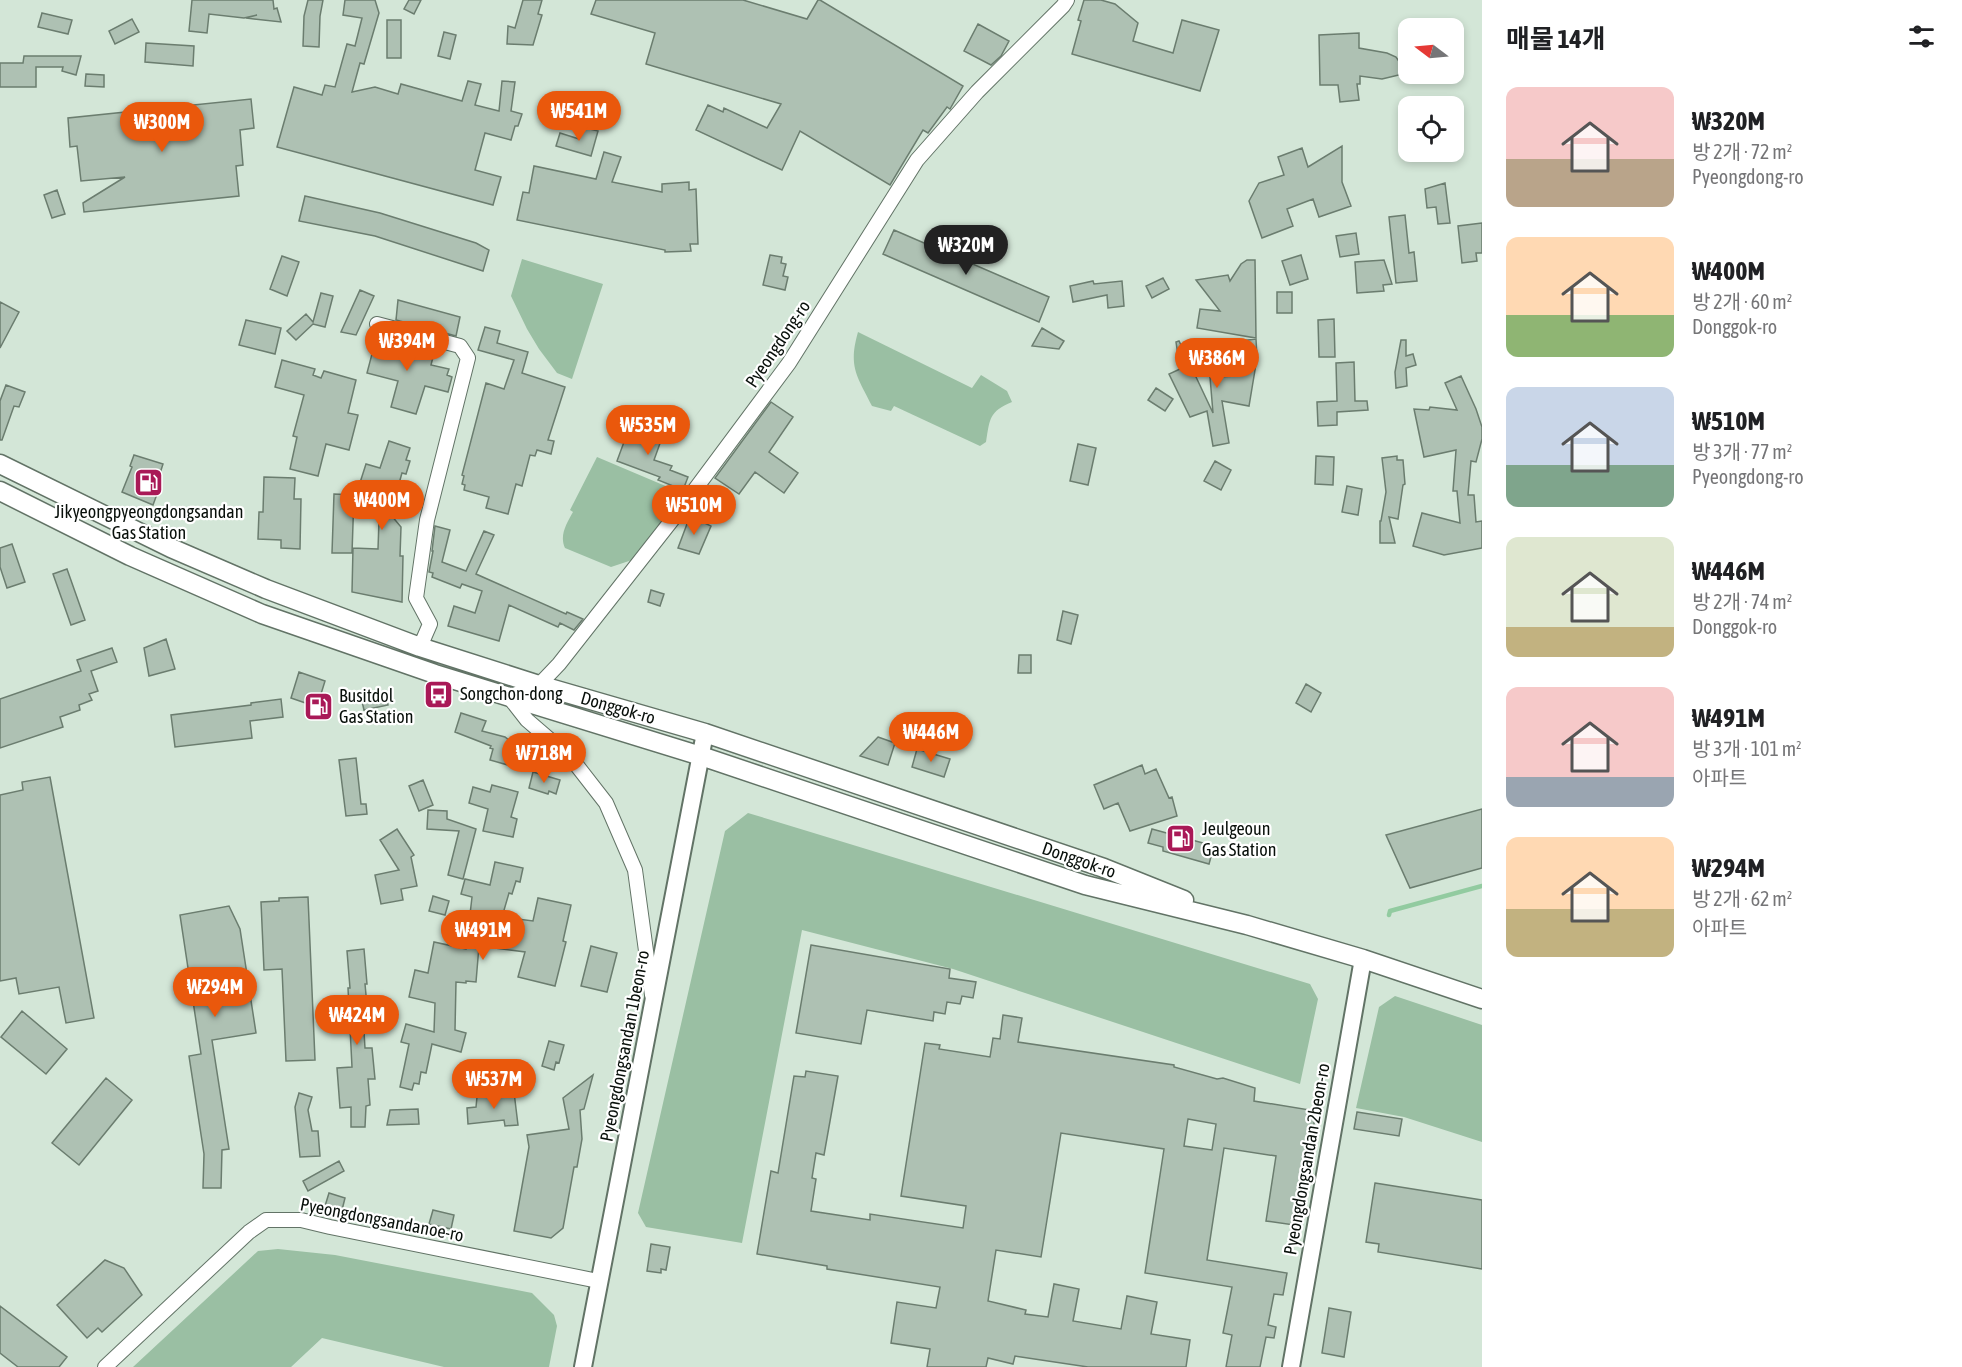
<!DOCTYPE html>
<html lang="ko">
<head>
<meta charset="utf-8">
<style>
	body { margin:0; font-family:"Asap Condensed","Noto Sans KR",sans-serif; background:#f2f2f2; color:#202124; height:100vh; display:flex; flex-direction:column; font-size:22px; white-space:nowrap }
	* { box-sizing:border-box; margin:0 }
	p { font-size:20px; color:#757577 }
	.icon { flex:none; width:33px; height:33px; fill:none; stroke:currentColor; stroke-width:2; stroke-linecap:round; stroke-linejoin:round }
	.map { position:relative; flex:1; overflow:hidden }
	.sheet { display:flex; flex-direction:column; background:#fff; width:480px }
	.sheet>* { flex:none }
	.needle { width:39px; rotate:286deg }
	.tools { position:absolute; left:1398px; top:18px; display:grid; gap:12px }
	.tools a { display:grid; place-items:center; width:66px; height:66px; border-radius:12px; background:#fff; box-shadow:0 3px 9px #0003; font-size:30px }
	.price { position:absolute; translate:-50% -51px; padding:0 14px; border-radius:21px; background:#ea580c; color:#fff; font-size:20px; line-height:39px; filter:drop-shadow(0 2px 3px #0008) }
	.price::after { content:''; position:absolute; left:50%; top:36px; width:18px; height:14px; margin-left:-9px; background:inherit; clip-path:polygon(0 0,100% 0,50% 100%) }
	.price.current { background:#222; color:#fff }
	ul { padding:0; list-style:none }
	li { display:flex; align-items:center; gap:18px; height:150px; padding:0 24px }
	li span { display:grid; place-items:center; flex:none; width:168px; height:120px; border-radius:12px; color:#555 }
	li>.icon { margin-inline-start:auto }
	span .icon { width:72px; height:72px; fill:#fffc; stroke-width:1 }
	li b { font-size:26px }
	h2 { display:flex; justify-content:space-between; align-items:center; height:72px; padding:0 24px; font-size:26px }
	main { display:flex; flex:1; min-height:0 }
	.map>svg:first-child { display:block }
</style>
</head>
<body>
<main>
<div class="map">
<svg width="1482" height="1367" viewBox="0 0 1482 1367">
	<rect width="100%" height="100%" fill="#d3e6d7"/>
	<!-- green -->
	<path fill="#9abfa3" d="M522 259 603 284 572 379 557 373 539 349 527 329 511 296Z
		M858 332 972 388 981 375 1007 391 1012 402C989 412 990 418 986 442L980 446 894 406 891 411 872 406C857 376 848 367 858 332Z
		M597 457 682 493 635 559 611 567 565 548C559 535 567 523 573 512L570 510Z
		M748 813 1310 984 1318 999 1300 1084 953 969 802 930 742 1243 646 1227 638 1213 725 831Z
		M1395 996 1482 1025V1142L1404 1117 1356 1108 1379 1007Z
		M278 1249 335 1255 532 1293 554 1315 557 1326 549 1367H444L322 1338 291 1367H133L258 1251Z"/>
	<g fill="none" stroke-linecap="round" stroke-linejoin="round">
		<!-- stream -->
		<path stroke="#92cba0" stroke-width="4.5" d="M1389 915 1390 911 1482 886"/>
	</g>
	<!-- building -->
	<path fill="#aec1b3" stroke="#6b7d6f" stroke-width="1.5" fill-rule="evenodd" d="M192 0H273L274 9 277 8 281 22 246 18 257 15 244 18 209 14 207 33 189 31Z
		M308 0H323L320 16 319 47 303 46 304 16Z
		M345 0H375L379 13 364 64 360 63 352 92 375 87 398 94 401 84 462 101 468 81 481 84 475 105 499 111 502 81 515 82 511 111 522 114 518 126H515L511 140 485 133 475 170 501 177 493 205 277 147 294 87 322 95 325 85 335 87 347 44 355 46 362 18 343 15Z
		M409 0H421L414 14 404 9Z
		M523 0H542L538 14 542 15 533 45 507 44 508 26 515 28Z
		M596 0H743L807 19 818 0H820L963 86 950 109 947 107 928 133 923 130 890 185 800 131 782 170 696 130 708 105 723 112 724 108 767 128 781 104 646 64 655 33 591 14Z
		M1084 0H1101L1115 4 1138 23 1133 41 1173 53 1182 20 1219 30 1200 91 1072 54 1081 21 1078 20Z
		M42 13 72 20 68 34 38 27Z
		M132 19 139 32 115 44 109 31Z
		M387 20H401V58H387Z
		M978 24 1009 41 1001 56 991 65 964 51Z
		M444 32 456 35 450 59 438 56Z
		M1359 33V48L1387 53 1396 57 1407 73 1382 79 1360 76V84H1357L1359 100 1340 102 1338 85H1320L1319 35Z
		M146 43 194 46 193 66 145 62Z
		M24 56H81L76 75 62 71 63 67H36V87H0V63H23Z
		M86 74 104 75V87L85 86Z
		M251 99 254 128 240 130 243 165 236 166 239 196 84 212 83 203 125 177 81 181 77 146 70 147 68 118Z
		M582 127 598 131 591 156 556 146 560 133 579 139Z
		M1342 146V182L1351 206 1319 217 1313 199 1287 209 1293 226 1262 238 1249 201 1259 183 1284 175 1278 157 1302 148 1308 167Z
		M604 152 621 157 612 182 662 192V184L689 182V190L696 189 698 244H690L691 251 665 252V250L517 220 523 192 529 193 534 166 596 179Z
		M1445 183 1450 223 1438 224 1436 207 1427 208 1425 189Z
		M57 190 65 214 52 218 44 195Z
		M305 196 380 213 476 243 489 250 483 271 375 236 299 221Z
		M1405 215 1409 253 1414 252 1417 281 1396 283 1389 217Z
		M1482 223V253H1476L1477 261 1462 263 1458 226Z
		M894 230 1049 297 1039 322 883 254Z
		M1356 233 1359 254 1340 257 1336 236Z
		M770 255 782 257 781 263 786 264 783 276 788 277 785 290 763 285Z
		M1301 255 1308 279 1290 285 1282 261Z
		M282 256 299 262 287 296 270 289Z
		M1247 260H1255L1256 338 1197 328 1200 309 1220 311 1196 280 1228 275 1230 281 1241 264Z
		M1384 260 1392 284 1383 285 1384 291 1357 293 1355 262Z
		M1163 278 1169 289 1152 298 1146 286Z
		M1093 281 1094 284 1122 281 1124 306 1108 308 1107 295 1073 302 1070 286Z
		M360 290 374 296 356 335 341 332Z
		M1277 292H1292V313H1277Z
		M321 293 333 296 325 327 313 324 296 340 287 331 306 314 313 322Z
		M398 300 460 317 456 336 396 320Z
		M0 302 19 312 0 348Z
		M1334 319 1335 357H1319L1318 320Z
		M246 320 281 328 275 354 239 345Z
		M485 327 500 331 497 343 528 352 522 373 565 387 548 440 554 441 551 454 537 450 535 456 530 455 522 486 516 484 508 514 486 508 489 497 464 490 465 485 462 484 464 476 462 475 486 383 504 389 514 360 478 350Z
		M1042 328 1064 341 1059 349 1032 346Z
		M377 335 407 341 406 346 434 353 431 365 449 369 447 375 452 377 448 392 425 386 416 414 391 407 398 381 367 373Z
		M1256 339 1257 358 1249 406 1222 401 1229 443 1213 446 1207 411 1190 417 1169 374 1180 369 1176 342 1179 341 1213 413 1210 377 1239 376 1240 341Z
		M1401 340H1406V356L1413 354 1416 365 1406 368 1407 386 1396 388 1395 372Z
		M282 360 315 369 313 375 321 378 324 371 356 380 348 413 358 415 349 450 326 444 318 476 290 469 297 437 293 436 304 395 275 387Z
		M1354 362 1355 401H1367L1368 410 1337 412V425L1318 426 1317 402 1337 401 1336 363Z
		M1461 376 1476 409 1482 427V439L1476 462 1471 461 1468 495H1474L1476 522 1482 521V548L1444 555 1413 546 1422 513 1460 523 1457 491H1453L1456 450 1424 457 1414 409 1429 410 1430 407 1457 410 1445 383Z
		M6 385 25 392 19 407 14 406 2 440H0V401Z
		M1156 388 1173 399 1165 411 1148 400Z
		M771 402 793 417 769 452 798 473 784 493 755 472 739 494 715 478Z
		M631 423 663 435 654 460 672 466 670 470 688 477 683 490 658 480 660 477 617 461Z
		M389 441 410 448 406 460 410 461 406 474 402 473 396 494 391 492V515L401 527 400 556H403L402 602 352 592 353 548 378 549 379 520 384 500 357 492 366 464 380 468Z
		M1078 444 1096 448 1088 485 1070 481Z
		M134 455 163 464 154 492 157 494 153 505 122 492 132 467 130 466Z
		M1316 456 1334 457 1333 485 1315 484Z
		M1397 456V460H1403L1405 484 1403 485 1398 519 1389 517 1395 543H1380V521H1381L1386 492 1382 458Z
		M1215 461 1231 470 1221 490 1204 481Z
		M264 477 295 478 294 499H301L300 549 281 548V540L258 539 259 512H263Z
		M1347 486 1362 489 1358 515 1342 512Z
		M334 494 354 495 352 553H332Z
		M690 516 711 526 699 554 678 548Z
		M435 526 450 530 442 562 466 571 484 531 494 535 476 574 566 614 567 612 583 619 574 630 560 623 558 627 509 605 499 641 448 626 454 606 475 613 482 591 462 584 460 588 432 577 433 573 429 572 433 551H432Z
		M12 544 25 582 7 588 0 567V548Z
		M67 569 85 620 71 625 53 574Z
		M651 590 664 594 660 606 648 602Z
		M1063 611 1078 615 1071 644 1057 640Z
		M166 639 175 669 149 676 144 648Z
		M112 648 117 662 91 671 98 691 89 694 92 700 79 705 80 710 60 717 63 727 0 748V699L81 671 77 660Z
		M1019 655H1031V673H1018Z
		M299 672 325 681 317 707 291 698Z
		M1306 684 1321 693 1311 712 1296 703Z
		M385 692 388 705 364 710 361 697Z
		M281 699 283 717 250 721 252 738 175 747 171 715 251 705V703Z
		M461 713 486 721 482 731 505 737 520 749 515 767 490 760 493 749 490 748 491 746 455 732Z
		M878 737 895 743 888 765 860 756Z
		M917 749 950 759 944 777 912 767Z
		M356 758 361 804H366L367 814 346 816 339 760Z
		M1142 765 1145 774 1156 769 1169 798 1172 797 1177 816 1130 831 1118 803 1104 809 1094 785Z
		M533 772 560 780 556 794 549 791 548 794 529 788Z
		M50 777 94 1018 66 1023 59 987 19 994 16 978 0 981V795L23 790 22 782Z
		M423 780 433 805 419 811 409 786Z
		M492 785 518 792 511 817 517 819 513 837 483 831 488 809 469 803 473 787 490 792Z
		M1482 809V868L1410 888 1386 835Z
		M428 810 447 811V819L476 829 463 879 448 875 459 831 427 829Z
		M397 829 414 855 411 857 417 886 401 889 403 900 381 904 375 875 399 870 380 840Z
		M1152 829 1214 846 1209 864 1163 851V847L1148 843Z
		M495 862 523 868 520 882 516 881 512 894 509 893 502 917 533 921 538 898 571 905 563 941 566 942 555 986 518 977 525 952 479 946 476 982 466 981V983L456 982 455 1030 466 1033 461 1052 432 1044 426 1073 421 1072 419 1084 414 1083 412 1090 400 1087 409 1044 401 1042 406 1024 434 1032 435 1003 409 997 415 970 428 973 434 942 466 949 472 897 461 894 465 879 490 885Z
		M433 896 449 901 445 915 429 911Z
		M308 897 315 1060 286 1061 282 969 264 970 261 902 279 901V898Z
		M229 906 240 929 256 1033 212 1040 229 1149 222 1150 221 1188H203L204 1154 189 1056 201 1054 180 915Z
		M811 945 950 969 949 978 976 982 973 998 962 996 960 1004 947 1002 945 1014 934 1012 933 1021 867 1010 861 1044 796 1033Z
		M591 946 617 953 607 992 581 986Z
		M364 949 367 984H365L368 1016H363L365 1048H372L375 1079H368L370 1105 366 1106 365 1127H351V1107L340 1108 337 1068 352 1067 348 988H350L347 951Z
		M22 1011 67 1049 46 1074 1 1037Z
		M1003 1015 1022 1018 1018 1042 1174 1065V1067L1217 1079 1223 1078 1255 1088 1254 1101 1316 1111 1308 1161H1305L1294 1225 1266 1221 1276 1156 1224 1148 1207 1260 1287 1273 1283 1295 1274 1294 1268 1325 1276 1327 1274 1338 1266 1337 1260 1367H1226L1232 1335 1223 1333 1232 1287 1145 1273 1164 1149 1061 1133 1041 1257 996 1250 988 1301 1026 1310 1025 1314 1048 1317 1054 1284 1079 1289 1073 1321 1121 1329 1127 1296 1157 1302 1151 1334 1190 1340 1186 1367H1088L1015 1356 1013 1364 988 1358 986 1367H927L930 1349 891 1343 897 1302 936 1308 940 1287 827 1269V1266L757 1254 771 1171 778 1173 794 1076 805 1077 806 1071 838 1076 824 1155 816 1153 812 1178 816 1179 811 1211 870 1220V1214L963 1228 966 1206 901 1196 925 1043 940 1045 939 1049 990 1057 993 1038 1000 1039ZM1188 1119 1216 1124 1212 1150 1184 1146Z
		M549 1041 564 1045 559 1063 556 1062 554 1070 542 1066Z
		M593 1075 584 1109 580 1110 582 1139 577 1167H574L563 1228 551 1238 514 1231 529 1147 527 1135 569 1129 563 1098Z
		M106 1078 132 1100 79 1165 52 1143Z
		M514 1092 518 1125 505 1126 504 1120 468 1124 467 1108 476 1107 477 1097Z
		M299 1093 312 1097 308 1110 312 1131H318L320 1156 300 1157 295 1107Z
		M418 1109 419 1124 387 1125 390 1110Z
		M1357 1112 1402 1119 1399 1136 1354 1129Z
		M339 1161 344 1171 308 1191 303 1181Z
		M1375 1183 1482 1200V1269L1378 1252 1379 1244 1366 1242Z
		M329 1193 345 1198 342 1210 325 1206Z
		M433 1210 454 1215 451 1229 429 1224Z
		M651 1244 670 1247 666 1270 661 1269V1273L647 1271Z
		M105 1260 124 1268 142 1295 102 1332 98 1328 87 1338 57 1305Z
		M0 1306 67 1357 59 1367H18L0 1353Z
		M1329 1308 1351 1312 1344 1357 1322 1353Z"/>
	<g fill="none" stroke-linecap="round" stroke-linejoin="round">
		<defs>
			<path id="minor" d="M377 324 460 346 468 358 427 520 416 598 430 624 420 647
				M652 995 635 870 606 803 571 758 527 720 509 697 539 685 559 664 676 515 789 363 917 160 977 92 1063 6 1067 0
				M105 1367 249 1232 266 1220H301L330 1227 598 1281"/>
			<path id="tertiary" d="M583 1367 705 733
				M1291 1367 1363 959"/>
			<path id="secondary" d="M0 464 171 548 266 589 420 647 539 685 705 733 1104 868 1184 900
				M0 491 130 556 262 614 435 674 701 756 1085 885 1247 925 1363 959 1482 999"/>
		</defs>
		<!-- minor casing -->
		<use href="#minor" stroke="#627366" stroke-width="16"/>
		<!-- tertiary casing -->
		<use href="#tertiary" stroke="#627366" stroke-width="20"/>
		<!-- secondary casing -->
		<use href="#secondary" stroke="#627366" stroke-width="21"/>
		<!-- minor -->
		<use href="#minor" stroke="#fff" stroke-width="14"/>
		<!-- tertiary -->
		<use href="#tertiary" stroke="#fff" stroke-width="16"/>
		<!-- secondary -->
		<use href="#secondary" stroke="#fff" stroke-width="18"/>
	</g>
	<!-- icons -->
	<defs>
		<symbol id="fuel-square" viewBox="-11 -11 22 22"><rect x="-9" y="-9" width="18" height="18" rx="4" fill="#a91957" stroke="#fff"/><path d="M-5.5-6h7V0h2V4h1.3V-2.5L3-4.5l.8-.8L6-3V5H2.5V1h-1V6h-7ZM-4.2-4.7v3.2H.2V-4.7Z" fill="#fff"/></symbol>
		<symbol id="bus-square" viewBox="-11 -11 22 22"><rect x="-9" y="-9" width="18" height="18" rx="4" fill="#a91957" stroke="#fff"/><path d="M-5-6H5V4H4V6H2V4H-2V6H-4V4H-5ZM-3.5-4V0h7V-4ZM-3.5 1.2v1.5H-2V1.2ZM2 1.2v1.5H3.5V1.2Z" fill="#fff"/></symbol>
	</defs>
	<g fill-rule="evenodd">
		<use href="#fuel-square" x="132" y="466" width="33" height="33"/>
		<use href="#bus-square" x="422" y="678" width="33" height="33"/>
		<use href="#fuel-square" x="302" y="690" width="33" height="33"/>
		<use href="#fuel-square" x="1164" y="822" width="33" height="33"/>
	</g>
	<g text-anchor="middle" stroke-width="4.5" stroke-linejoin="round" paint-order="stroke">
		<!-- street labels -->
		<g font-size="18" fill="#080f0a" stroke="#fff">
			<text transform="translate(778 344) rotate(-56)" y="6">Pyeongdong-ro</text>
			<text transform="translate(618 708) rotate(16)" y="6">Donggok-ro</text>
			<text transform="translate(1079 860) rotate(19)" y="6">Donggok-ro</text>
			<text transform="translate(625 1046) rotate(-79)" y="6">Pyeongdongsandan 1beon-ro</text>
			<text transform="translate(1307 1159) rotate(-80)" y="6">Pyeongdongsandan 2beon-ro</text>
			<text transform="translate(382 1220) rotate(11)" y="6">Pyeongdongsandanoe-ro</text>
		</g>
		<!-- poi labels -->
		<g font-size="18" fill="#080f0a" stroke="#fff" text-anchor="start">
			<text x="149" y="518" text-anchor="middle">Jikyeongpyeongdongsandan<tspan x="149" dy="21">Gas Station</tspan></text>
			<text x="460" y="700">Songchon-dong</text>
			<text x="339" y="702">Busitdol<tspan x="339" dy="21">Gas Station</tspan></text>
			<text x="1202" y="835">Jeulgeoun<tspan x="1202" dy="21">Gas Station</tspan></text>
		</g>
	</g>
</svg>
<div class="tools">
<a><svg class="needle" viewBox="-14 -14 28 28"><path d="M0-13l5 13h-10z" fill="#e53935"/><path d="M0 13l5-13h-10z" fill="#757577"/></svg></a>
<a><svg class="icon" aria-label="locate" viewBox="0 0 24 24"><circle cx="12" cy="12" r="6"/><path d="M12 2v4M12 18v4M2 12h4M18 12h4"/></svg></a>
</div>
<b class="price" style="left:579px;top:142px">₩541M</b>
<b class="price" style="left:162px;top:153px">₩300M</b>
<b class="price current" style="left:966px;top:276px">₩320M</b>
<b class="price" style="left:407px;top:372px">₩394M</b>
<b class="price" style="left:1217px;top:389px">₩386M</b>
<b class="price" style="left:648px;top:456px">₩535M</b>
<b class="price" style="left:382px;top:531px">₩400M</b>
<b class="price" style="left:694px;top:536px">₩510M</b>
<b class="price" style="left:931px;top:763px">₩446M</b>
<b class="price" style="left:544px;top:784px">₩718M</b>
<b class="price" style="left:483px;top:961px">₩491M</b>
<b class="price" style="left:215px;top:1018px">₩294M</b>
<b class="price" style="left:357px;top:1046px">₩424M</b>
<b class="price" style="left:494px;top:1110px">₩537M</b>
</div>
<section class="sheet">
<h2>매물 14개<svg class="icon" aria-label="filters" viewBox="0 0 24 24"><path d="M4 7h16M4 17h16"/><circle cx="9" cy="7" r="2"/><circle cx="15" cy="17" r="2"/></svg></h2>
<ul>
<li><span style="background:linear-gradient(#f6c9c9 60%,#b9a48a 0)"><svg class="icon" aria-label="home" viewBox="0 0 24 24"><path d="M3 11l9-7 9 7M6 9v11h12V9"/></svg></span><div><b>₩320M</b><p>방 2개 · 72 m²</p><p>Pyeongdong-ro</p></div></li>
<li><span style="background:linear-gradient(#ffd9b3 65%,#8fb573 0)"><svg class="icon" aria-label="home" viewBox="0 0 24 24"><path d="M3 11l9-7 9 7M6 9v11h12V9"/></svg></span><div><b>₩400M</b><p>방 2개 · 60 m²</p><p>Donggok-ro</p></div></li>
<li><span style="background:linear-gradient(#c9d6e8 65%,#7fa58c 0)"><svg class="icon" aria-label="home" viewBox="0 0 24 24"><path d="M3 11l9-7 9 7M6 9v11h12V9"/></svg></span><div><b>₩510M</b><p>방 3개 · 77 m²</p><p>Pyeongdong-ro</p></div></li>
<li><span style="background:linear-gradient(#dfe7d0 75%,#c2b280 0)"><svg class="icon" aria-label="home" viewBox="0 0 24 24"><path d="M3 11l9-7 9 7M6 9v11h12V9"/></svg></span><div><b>₩446M</b><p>방 2개 · 74 m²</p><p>Donggok-ro</p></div></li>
<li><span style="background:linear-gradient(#f6c9c9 75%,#9aa5b1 0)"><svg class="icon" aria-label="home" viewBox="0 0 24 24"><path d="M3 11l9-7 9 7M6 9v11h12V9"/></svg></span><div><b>₩491M</b><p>방 3개 · 101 m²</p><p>아파트</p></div></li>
<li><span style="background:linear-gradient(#ffd9b3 60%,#c2b280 0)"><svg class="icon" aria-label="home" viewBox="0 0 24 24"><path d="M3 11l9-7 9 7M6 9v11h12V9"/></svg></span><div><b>₩294M</b><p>방 2개 · 62 m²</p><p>아파트</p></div></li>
</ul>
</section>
</main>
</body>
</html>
